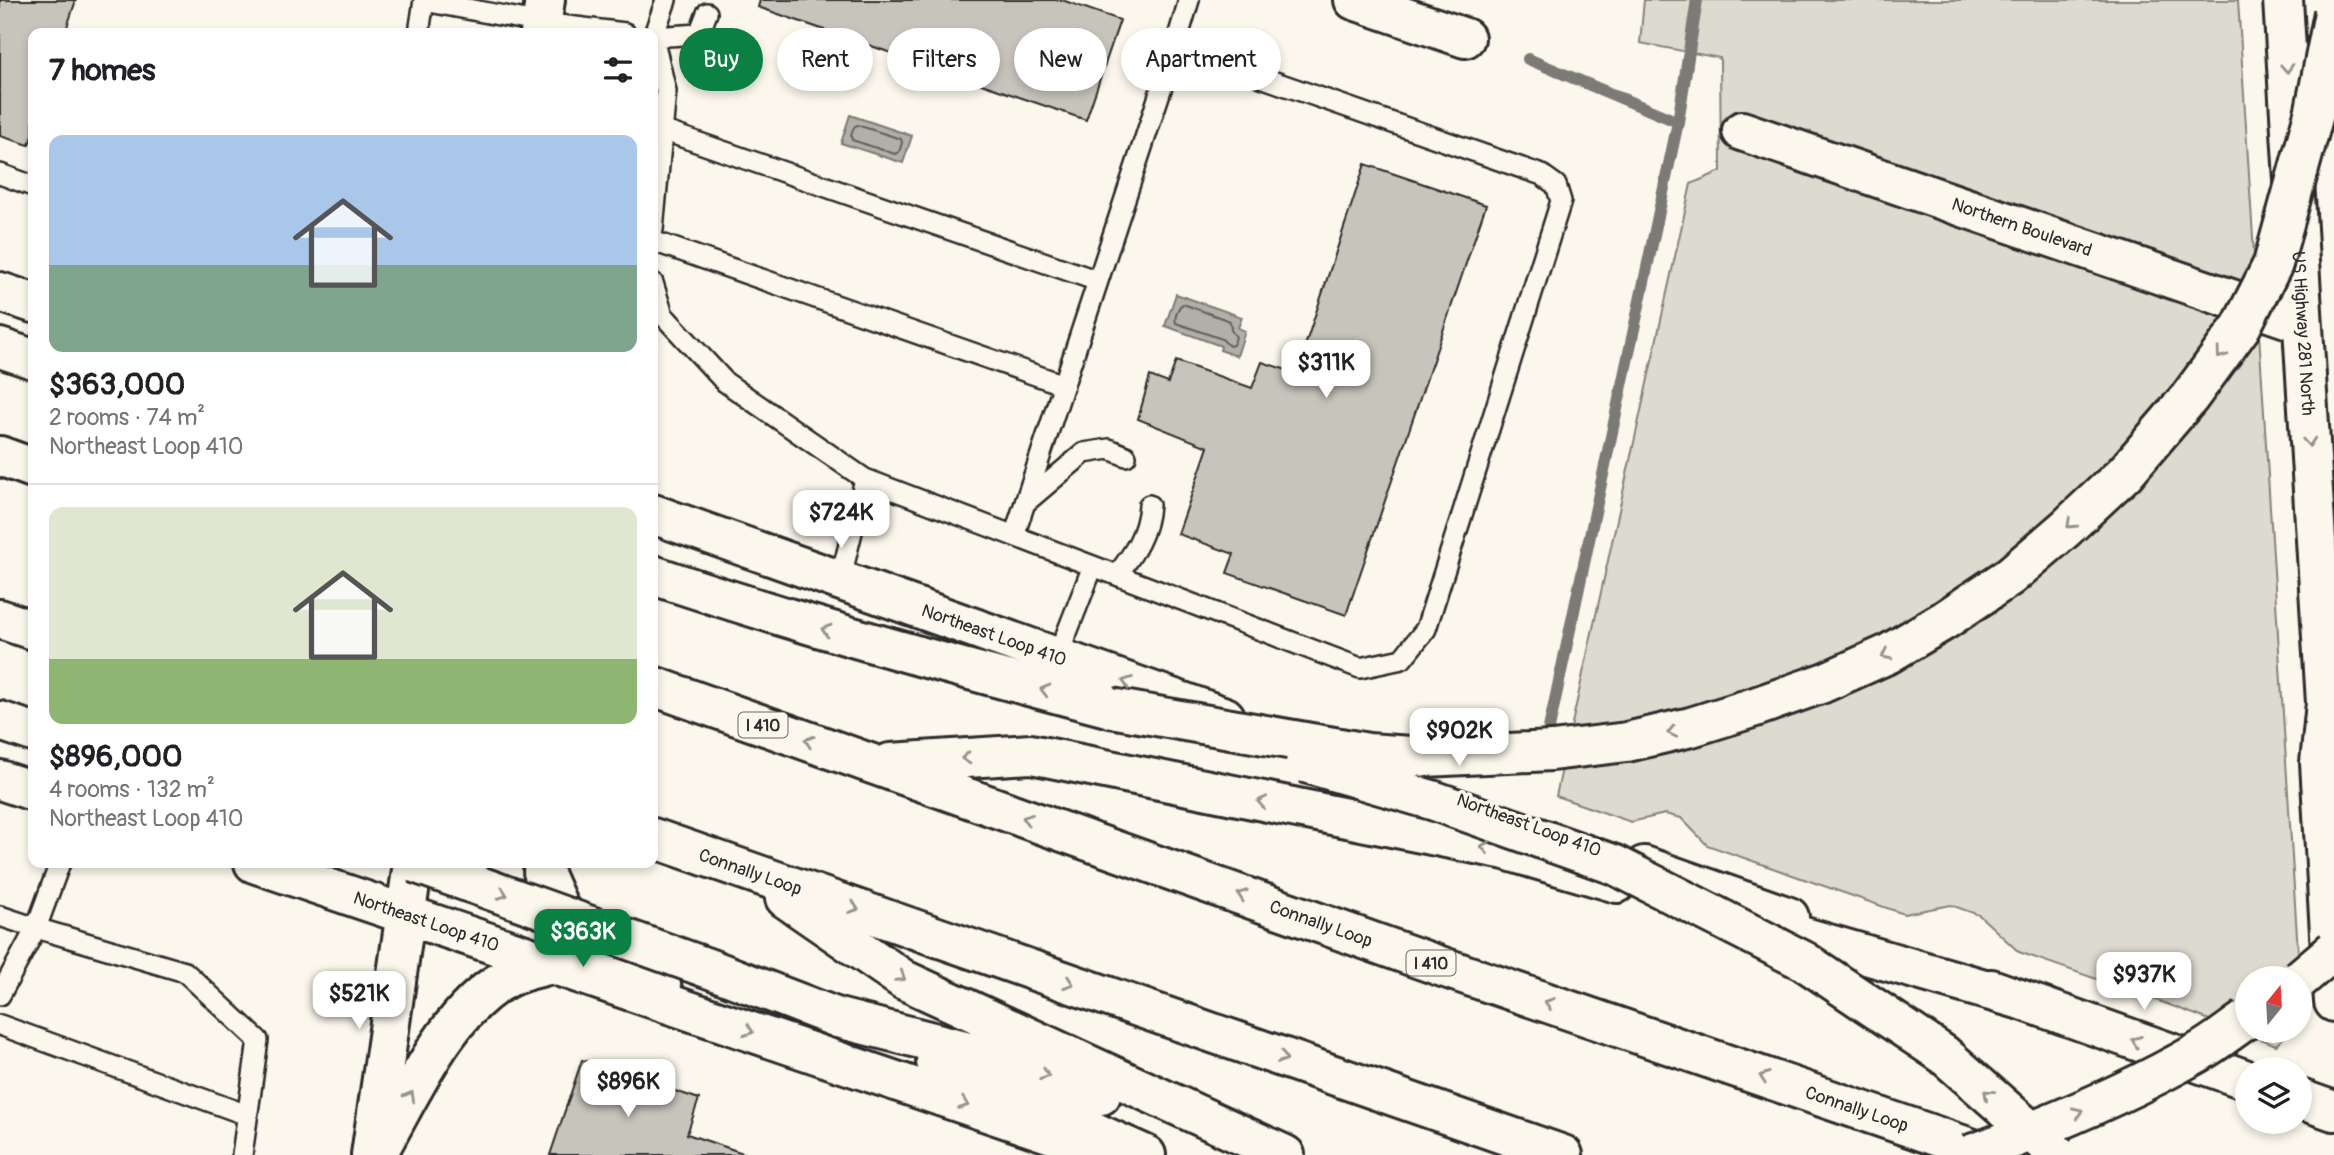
<!DOCTYPE html>
<html lang="en">
<head>
<meta charset="utf-8">
<style>
	body { margin:0; font-family:Pangolin,sans-serif; background:#f2f2f2; color:#202124; height:100vh; display:flex; flex-direction:column; font-size:26px; white-space:nowrap }
	* { box-sizing:border-box; margin:0 }
	p { font-size:23px; color:#757577 }
	.icon { flex:none; width:38px; height:38px; fill:none; stroke:currentColor; stroke-width:2; stroke-linecap:round; stroke-linejoin:round }
	.map { position:relative; flex:1; overflow:hidden }
	.drawer { position:absolute; left:28px; top:28px; width:630px; height:840px; display:flex; flex-direction:column; background:#fff; border-radius:14px; box-shadow:0 4px 10px #0003 }
	.drawer>* { flex:none }
	.hud { position:absolute; left:679px; top:28px; width:665px; height:63px; display:flex; gap:14px }
	.needle { width:46px; rotate:18deg }
	.buttons { position:absolute; left:2235px; top:966px; display:grid; gap:14px }
	.buttons a { display:grid; place-items:center; width:77px; height:77px; border-radius:50%; background:#fff; box-shadow:0 4px 10px #0003; font-size:35px }
	.price { position:absolute; translate:-50% -60px; padding:0 16px; border-radius:14px; background:#fff; color:#222; font-size:23px; line-height:46px; filter:drop-shadow(0 2px 4px #0008) }
	.price::after { content:''; position:absolute; left:50%; top:42px; width:21px; height:16px; margin-left:-10px; background:inherit; clip-path:polygon(0 0,100% 0,50% 100%) }
	.price.on { background:#0b8043; color:#fff }
	ul { padding:0; list-style:none }
	li { display:grid; align-content:center; gap:14px; height:371px; padding:0 21px }
	li+li { border-top:2px solid #e0e0e0 }
	li span { display:grid; place-items:center; height:217px; border-radius:14px; color:#555 }
	li>.icon { margin-inline-start:auto }
	span .icon { width:126px; height:126px; fill:#fffc; stroke-width:1 }
	li b { font-size:30px }
	h2 { display:flex; justify-content:space-between; align-items:center; height:84px; padding:0 21px; font-size:30px }
	.tag { padding:0 24px; border-radius:32px; background:#fff; box-shadow:0 4px 10px #0003; font-size:24px; line-height:63px }
	.tag.on { background:#0b8043; color:#fff }
	.map>svg:first-child { display:block }
</style>
</head>
<body>
<div class="map">
<svg width="2334" height="1155" viewBox="0 0 2334 1155">
	<rect width="100%" height="100%" fill="#fbf7ec"/>
	<filter id="ink" filterUnits="userSpaceOnUse"><feTurbulence type="fractalNoise" baseFrequency=".0143" numOctaves="2"/><feDisplacementMap in="SourceGraphic" scale="14" xChannelSelector="R" yChannelSelector="G"/><feConvolveMatrix kernelMatrix="1 2 1 2 8 2 1 2 1" color-interpolation-filters="sRGB"/></filter>
	<g filter="url(#ink)">
		<!-- green -->
		<path fill="#dddad0" stroke="#84827e" stroke-width="2" d="M1644 0H2238L2301 999 2300 1008V978H2247V1031H2291L2276 1045 2151 998 2019 952 1979 915 1951 905 1904 914 1707 845 1681 818 1665 814 1631 822 1556 796 1691 184 1721 171 1720 58 1640 43Z"/>
		<!-- water -->
		<path fill="#b1afa7" stroke="#7b7a75" stroke-width="2" d="M850 115 912 136 903 163 841 143Z
			M1176 294 1242 317 1238 328 1245 331 1237 356 1220 350 1221 346 1165 326Z"/>
		<g fill="none" stroke-linecap="round" stroke-linejoin="round">
			<!-- shore -->
			<path stroke="#61605d" stroke-width="2" d="M857 125 901 139 902 143 899 152 895 154 852 140 851 136 854 127Z
				M1183 304 1230 321 1231 330 1236 337 1233 345 1229 346 1222 339 1176 323C1174 318 1178 306 1183 304Z"/>
			<!-- stream -->
			<path stroke="#7b7a75" stroke-width="12" d="M1528 59 1678 122
				M1548 733 1678 122 1697 0"/>
		</g>
		<!-- building -->
		<path fill="#c7c4bc" stroke="#2b2b2b" stroke-width="2" d="M0 0H76L65 33H33V133L29 145 0 136Z
			M760 0H1062L1120 20 1086 120 758 7Z
			M1365 164 1486 205 1346 615 1227 573 1234 554 1178 534 1208 447 1138 419 1150 376 1168 383 1176 361 1252 388 1262 362 1296 373Z
			M582 1060 699 1099 687 1134 749 1155H550Z"/>
		<g fill="none" stroke-linecap="round" stroke-linejoin="round">
			<defs>
				<path id="service" d="M666 0 653 37 699 34 707 13
					M424 1 542 23 625 33
					M419 33 424 0
					M653 37 666 91 653 230
					M662 130 1098 281
					M0 174 33 186
					M653 241 1064 385
					M653 283 663 315 725 382 865 479 840 581
					M865 479 1360 668 1402 659 1426 629 1561 201 1556 185 1542 175 1175 47 1189 0
					M1025 503 1084 453 1109 449 1126 456
					M1014 536 1175 47
					M1117 575C1134 553 1147 534 1149 505
					M1057 658 1093 566
					M0 916 36 928 60 863
					M0 995 36 928 185 972 258 1040 242 1155
					M0 1025 247 1115"/>
				<g id="minor">
					<path d="M1354 0 1465 38"/>
					<path id="s1" d="M1742 131 2301 323"/>
				</g>
				<path id="tertiary" d="M540 33 545 0"/>
				<g id="secondary">
					<path id="s2" d="M2283 0 2326 703 2320 763 2334 1002"/>
					<path d="M0 292 33 303"/>
					<path id="s3" d="M653 514 1225 717"/>
					<path d="M0 780 33 791"/>
					<path id="s4" d="M254 863 1096 1149"/>
					<path d="M544 863 543 872 563 917 662 989"/>
					<path d="M1644 866 1789 917"/>
					<path d="M1991 989 2247 1080"/>
					<path d="M2300 1099 2334 1111"/>
					<path d="M379 1150C412 1093 446 1012 505 979 519 971 537 968 552 964"/>
					<path d="M371 1155 413 863"/>
				</g>
				<g id="motorway">
					<path d="M0 348 33 359"/>
					<path d="M0 456 33 468"/>
					<path d="M653 575C804 626 957 667 1111 708"/>
					<path d="M0 619 33 630"/>
					<path id="s5" d="M653 686 1440 966 1991 1155"/>
					<path d="M0 721 33 732"/>
					<path d="M890 763 1031 754 1505 850 1617 883"/>
					<path id="s6" d="M653 838 1563 1155"/>
					<path d="M785 898 904 980 1285 1155"/>
					<path d="M1742 919 2022 1000"/>
					<path d="M838 1018 996 1058 1101 1095"/>
					<path d="M936 1062 1146 1155"/>
				</g>
			</defs>
			<!-- service casing -->
			<use href="#service" stroke="#2b2b2b" stroke-width="24"/>
			<!-- minor casing -->
			<use href="#minor" stroke="#2b2b2b" stroke-width="44"/>
			<!-- tertiary casing -->
			<use href="#tertiary" stroke="#2b2b2b" stroke-width="44"/>
			<!-- secondary casing -->
			<use href="#secondary" stroke="#2b2b2b" stroke-width="44"/>
			<!-- motorway casing -->
			<use href="#motorway" stroke="#2b2b2b" stroke-width="44"/>
			<!-- service -->
			<use href="#service" stroke="#fbf7ec" stroke-width="19"/>
			<!-- minor -->
			<use href="#minor" stroke="#fbf7ec" stroke-width="38"/>
			<!-- tertiary -->
			<use href="#tertiary" stroke="#fbf7ec" stroke-width="38"/>
			<!-- secondary -->
			<use href="#secondary" stroke="#fbf7ec" stroke-width="38"/>
			<!-- motorway -->
			<use href="#motorway" stroke="#fbf7ec" stroke-width="38"/>
			<defs>
				<path id="motorway-bridge" d="M1111 708 1368 753 1425 757 1552 751 1627 742 1691 727 1755 707 1823 683 1888 654 1945 620 2009 577 2065 529 2125 473 2189 398 2241 327 2273 264 2315 110 2334 13
					M1305 763 1435 801 1615 865 1804 961 1943 1054 2058 1155
					M415 863 713 970 838 1018
					M2300 979 2334 950
					M1969 1155C2047 1127 2126 1094 2199 1052 2215 1043 2231 1030 2247 1019"/>
			</defs>
			<!-- motorway-bridge casing -->
			<use href="#motorway-bridge" stroke="#2b2b2b" stroke-width="44" stroke-linecap="butt"/>
			<!-- motorway-bridge -->
			<use href="#motorway-bridge" stroke="#fbf7ec" stroke-width="38"/>
		</g>
		<!-- one-way arrows -->
		<defs><path id="oneway-chevron" d="M-2-3.5L2.5 0L-2 3.5" fill="none" stroke-width="1.6" stroke-linecap="round" stroke-linejoin="round" transform="scale(1.75)"/></defs>
		<g stroke="#93918c">
			<use href="#oneway-chevron" transform="translate(2287 68) rotate(87)"/>
			<use href="#oneway-chevron" transform="translate(2221 354) rotate(126)"/>
			<use href="#oneway-chevron" transform="translate(2309 442) rotate(86)"/>
			<use href="#oneway-chevron" transform="translate(2071 524) rotate(137)"/>
			<use href="#oneway-chevron" transform="translate(826 630) rotate(-163)"/>
			<use href="#oneway-chevron" transform="translate(1886 655) rotate(153)"/>
			<use href="#oneway-chevron" transform="translate(1127 682) rotate(-160)"/>
			<use href="#oneway-chevron" transform="translate(1045 690) rotate(-165)"/>
			<use href="#oneway-chevron" transform="translate(1672 732) rotate(167)"/>
			<use href="#oneway-chevron" transform="translate(809 741) rotate(-161)"/>
			<use href="#oneway-chevron" transform="translate(966 758) rotate(176)"/>
			<use href="#oneway-chevron" transform="translate(1262 802) rotate(-168)"/>
			<use href="#oneway-chevron" transform="translate(1027 819) rotate(-160)"/>
			<use href="#oneway-chevron" transform="translate(1485 847) rotate(-170)"/>
			<use href="#oneway-chevron" transform="translate(503 894) rotate(20)"/>
			<use href="#oneway-chevron" transform="translate(1242 895) rotate(-160)"/>
			<use href="#oneway-chevron" transform="translate(854 908) rotate(19)"/>
			<use href="#oneway-chevron" transform="translate(901 977) rotate(32)"/>
			<use href="#oneway-chevron" transform="translate(1069 983) rotate(19)"/>
			<use href="#oneway-chevron" transform="translate(1549 1003) rotate(-161)"/>
			<use href="#oneway-chevron" transform="translate(749 1031) rotate(19)"/>
			<use href="#oneway-chevron" transform="translate(2136 1041) rotate(-160)"/>
			<use href="#oneway-chevron" transform="translate(1283 1058) rotate(19)"/>
			<use href="#oneway-chevron" transform="translate(1045 1075) rotate(19)"/>
			<use href="#oneway-chevron" transform="translate(1764 1077) rotate(-161)"/>
			<use href="#oneway-chevron" transform="translate(1988 1094) rotate(-139)"/>
			<use href="#oneway-chevron" transform="translate(410 1096) rotate(-60)"/>
			<use href="#oneway-chevron" transform="translate(964 1104) rotate(19)"/>
			<use href="#oneway-chevron" transform="translate(2078 1112) rotate(-24)"/>
		</g>
	</g>
	<g text-anchor="middle" stroke-width="7" stroke-linejoin="round" paint-order="stroke">
		<!-- shield labels -->
		<g fill="#fbf7ec" stroke="#696865" stroke-width="2">
			<rect x="738.5" y="712.5" width="49" height="25" rx="5"/>
			<rect x="1406.5" y="950.5" width="49" height="25" rx="5"/>
		</g>
		<g font-size="16" font-weight="bold" fill="#2b2b2b">
			<text x="763" y="731">I 410</text>
			<text x="1431" y="969">I 410</text>
		</g>
		<!-- street labels -->
		<g font-size="18" fill="#2b2b2b" stroke="#fbf7ec">
			<text dy="6" stroke="none"><textPath href="#s1" startOffset="296">Northern Boulevard</textPath></text>
			<text dy="6" stroke="none"><textPath href="#s2" startOffset="334">US Highway 281 North</textPath></text>
			<text dy="6" stroke="none"><textPath href="#s3" startOffset="362">Northeast Loop 410</textPath></text>
			<text transform="translate(1529 825) rotate(20)" y="6">Northeast Loop 410</text>
			<text dy="6" stroke="none"><textPath href="#s6" startOffset="103">Connally Loop</textPath></text>
			<text dy="6" stroke="none"><textPath href="#s4" startOffset="182">Northeast Loop 410</textPath></text>
			<text dy="6" stroke="none"><textPath href="#s5" startOffset="709">Connally Loop</textPath></text>
			<text dy="6" stroke="none"><textPath href="#s5" startOffset="1276">Connally Loop</textPath></text>
		</g>
	</g>
</svg>
<div class="buttons">
<a><svg class="needle" viewBox="-14 -14 28 28"><path d="M0-13l5 13h-10z" fill="#e53935"/><path d="M0 13l5-13h-10z" fill="#757577"/></svg></a>
<a><svg class="icon" aria-label="layers" viewBox="0 0 24 24"><path d="M12 4l9 5-9 5-9-5zM3 14l9 5 9-5"/></svg></a>
</div>
<b class="price" style="left:1326px;top:400px">$311K</b>
<b class="price" style="left:841px;top:550px">$724K</b>
<b class="price" style="left:1459px;top:768px">$902K</b>
<b class="price on" style="left:583px;top:969px">$363K</b>
<b class="price" style="left:2144px;top:1012px">$937K</b>
<b class="price" style="left:359px;top:1031px">$521K</b>
<b class="price" style="left:628px;top:1119px">$896K</b>
<div class="hud">
<a class="tag on">Buy</a>
<a class="tag">Rent</a>
<a class="tag">Filters</a>
<a class="tag">New</a>
<a class="tag">Apartment</a>
</div>
<section class="drawer">
<h2>7 homes<svg class="icon" aria-label="filters" viewBox="0 0 24 24"><path d="M4 7h16M4 17h16"/><circle cx="9" cy="7" r="2"/><circle cx="15" cy="17" r="2"/></svg></h2>
<ul>
<li><span style="background:linear-gradient(#a9c7e8 60%,#7fa58c 0)"><svg class="icon" aria-label="home" viewBox="0 0 24 24"><path d="M3 11l9-7 9 7M6 9v11h12V9"/></svg></span><div><b>$363,000</b><p>2 rooms · 74 m²</p><p>Northeast Loop 410</p></div></li>
<li><span style="background:linear-gradient(#dfe7d0 70%,#8fb573 0)"><svg class="icon" aria-label="home" viewBox="0 0 24 24"><path d="M3 11l9-7 9 7M6 9v11h12V9"/></svg></span><div><b>$896,000</b><p>4 rooms · 132 m²</p><p>Northeast Loop 410</p></div></li>
</ul>
</section>
</div>
</body>
</html>
